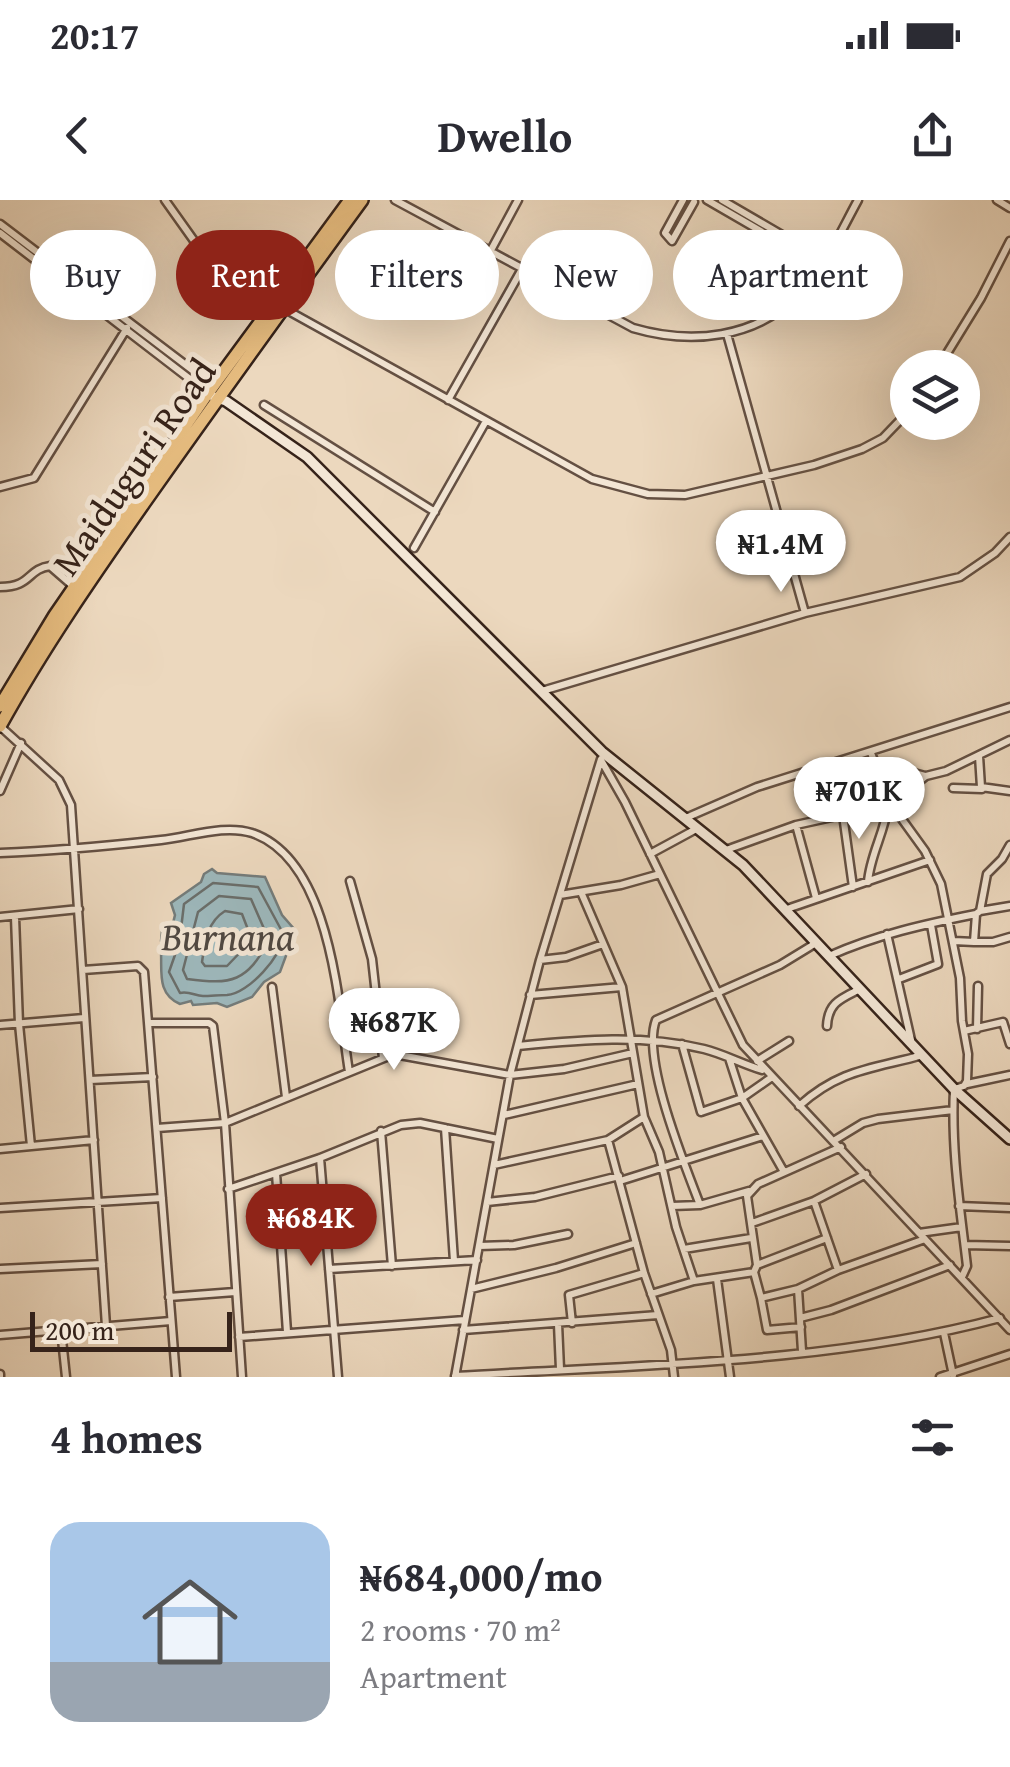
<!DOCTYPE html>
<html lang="en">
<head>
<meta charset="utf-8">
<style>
	body { margin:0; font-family:"Gentium Book Plus",serif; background:#f7f7f7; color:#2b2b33; height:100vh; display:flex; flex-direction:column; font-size:38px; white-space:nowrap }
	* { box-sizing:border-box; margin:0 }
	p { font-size:32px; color:#7c7c81 }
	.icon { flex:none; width:55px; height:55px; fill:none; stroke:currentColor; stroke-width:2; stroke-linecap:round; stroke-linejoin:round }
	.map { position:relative; height:1177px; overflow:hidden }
	.drawer { display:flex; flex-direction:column; background:#fff; flex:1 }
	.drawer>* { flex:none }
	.banner { position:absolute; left:30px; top:30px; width:950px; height:90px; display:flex; gap:20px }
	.controls { position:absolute; left:890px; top:150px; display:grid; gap:20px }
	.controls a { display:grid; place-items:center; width:90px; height:90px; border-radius:50%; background:#fff; box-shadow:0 10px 40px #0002; font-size:50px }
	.scale { position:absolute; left:30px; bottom:25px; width:202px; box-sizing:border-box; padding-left:10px; border:5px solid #36231a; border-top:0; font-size:28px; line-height:35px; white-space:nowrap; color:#36231a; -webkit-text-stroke:8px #f3e6d5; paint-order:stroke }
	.price { position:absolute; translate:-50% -85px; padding:0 22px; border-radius:35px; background:#fff; color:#222; font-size:32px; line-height:65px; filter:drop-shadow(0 2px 5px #0008) }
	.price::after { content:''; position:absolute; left:50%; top:60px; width:30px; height:22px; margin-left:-15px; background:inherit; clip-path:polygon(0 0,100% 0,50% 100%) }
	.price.current { background:#8f2418; color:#fff }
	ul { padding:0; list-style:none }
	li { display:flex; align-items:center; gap:30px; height:250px; padding:0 50px }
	li span { display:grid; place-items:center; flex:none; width:280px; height:200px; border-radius:30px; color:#555 }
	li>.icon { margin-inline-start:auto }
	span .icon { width:120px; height:120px; fill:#fffc; stroke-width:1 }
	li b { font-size:42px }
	h2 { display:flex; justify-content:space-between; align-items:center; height:120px; padding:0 50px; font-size:42px }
	.pill { padding:0 35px; border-radius:45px; background:#fff; box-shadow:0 10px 40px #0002; font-size:35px; line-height:90px }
	.pill.current { background:#8f2418; color:#fff }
	.status { display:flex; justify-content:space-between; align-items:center; height:70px; padding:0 50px; background:#fff; direction:ltr }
	.status svg { height:28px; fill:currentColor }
	header { display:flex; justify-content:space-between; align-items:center; height:130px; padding:0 50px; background:#fff; font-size:45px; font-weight:600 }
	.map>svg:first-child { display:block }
</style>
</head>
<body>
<div class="status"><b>20:17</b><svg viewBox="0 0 49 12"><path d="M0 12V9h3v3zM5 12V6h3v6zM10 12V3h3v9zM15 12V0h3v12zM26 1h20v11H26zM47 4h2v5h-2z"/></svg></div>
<header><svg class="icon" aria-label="back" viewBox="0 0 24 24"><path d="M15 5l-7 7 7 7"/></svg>Dwello<svg class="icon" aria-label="share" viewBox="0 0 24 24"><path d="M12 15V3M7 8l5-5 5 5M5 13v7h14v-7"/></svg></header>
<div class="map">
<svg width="1010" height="1177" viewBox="0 0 1010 1177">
	<rect width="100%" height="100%" fill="#ecd8be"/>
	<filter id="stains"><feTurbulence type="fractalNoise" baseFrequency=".002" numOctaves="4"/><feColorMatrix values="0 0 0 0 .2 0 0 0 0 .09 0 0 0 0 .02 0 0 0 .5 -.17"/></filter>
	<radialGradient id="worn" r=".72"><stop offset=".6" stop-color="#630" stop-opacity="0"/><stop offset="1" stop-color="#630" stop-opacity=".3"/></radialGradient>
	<!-- water -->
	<path fill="#9db8bc" stroke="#747c7b" stroke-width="2.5" d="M212 669 217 673 265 677 282 715 295 730 294 747 287 753 280 772 264 782 252 797 227 807 217 803 193 805 191 801 180 804C157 794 162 772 161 753L166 751 161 741 162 731 172 727 175 715 171 703 201 682 204 674Z"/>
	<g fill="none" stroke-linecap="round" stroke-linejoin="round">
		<!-- shore -->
		<path stroke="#6a6e6b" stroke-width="2.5" d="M213 683 258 687 284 735C283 755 248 794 227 795 220 795 210 796 203 796 195 796 190 791 180 793L169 772 176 752 173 740 181 729 184 704Z
			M219 696 251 699 269 740C247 782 232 785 187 779L183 770 198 712Z
			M225 711 242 714 252 740 227 766H205L202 762C205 742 207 722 225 711Z"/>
		<defs>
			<path id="street" d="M165 0 202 52 274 105
				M395 0 633 128C691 145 756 139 800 93 825 68 841 31 858 0
				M683 0 665 33 672 41 694 2
				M707 0 821 66
				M722 0 825 60
				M997 0 1010 8
				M0 24 212 185
				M0 33 208 193
				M490 52 518 0
				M285 109 592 279 648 294 685 295 814 265 862 249 883 238 908 212
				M938 168 981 98 1010 41
				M448 200 522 69
				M264 205 435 312
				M0 287 34 278 127 128
				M414 348 486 221
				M0 387C32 387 27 369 50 366L73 386
				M805 413 960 377 995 353 1010 337
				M542 491 805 413 727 134
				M1 527 59 580 71 605 106 1126
				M871 553 891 604 925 651 941 684 960 778 962 821 968 854 967 881 964 886 954 889C951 949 960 1006 967 1066L962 1077
				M979 556 981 587 1010 591
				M601 560 625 602 743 845 1010 1130
				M877 569H899L925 576
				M953 588 982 589
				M0 591 21 543
				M843 615 853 687
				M688 617 757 587 1010 507
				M796 625 816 698
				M726 650 796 625 891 604 926 576 946 571 1010 540
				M0 653C54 651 107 646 161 640 190 637 224 624 252 633 331 660 338 802 349 872
				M650 654 698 628
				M350 681 372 759 383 858
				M868 682C870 655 885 632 888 605
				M581 692 622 787 644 917 659 952 676 1027 694 1081
				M560 695 621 685 660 674
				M787 709 930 660
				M980 711 1010 706
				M0 717 79 709
				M15 717 19 824 31 946
				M887 734 911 840
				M954 741 974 742 976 714 980 711 987 674 1002 659 1010 645
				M974 742H993L1010 737
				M829 756C876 735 925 724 976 714
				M540 760 566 757 603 744
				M83 770 138 766 144 772 176 1177
				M899 779 938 764 931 725
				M272 787 286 897
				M530 795 622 787
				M148 823H209L213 826 225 923 242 1177
				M0 825 84 818
				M827 826C828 803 840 799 860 789
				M977 829 978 786
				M964 831 1003 822 1010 844
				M682 844 701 912 742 898 772 877
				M518 846C581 840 641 834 704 849 724 854 742 864 762 870
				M729 858 742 898 784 972
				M757 861 789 841
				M90 880 153 877
				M967 884 1010 875
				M799 906C840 869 872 869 923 855
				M504 915 638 884
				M157 928 225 923 394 854 510 875 564 869 633 853
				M445 928 454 1061
				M381 931 392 1066
				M608 940 644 1073 671 1150 674 1177
				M835 940 863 923 878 919 953 910
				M0 949 94 940
				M320 958 338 1177
				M494 965 608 940 644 917
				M276 973 287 1132
				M620 981 763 936
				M228 989 320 958 401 925 420 923 498 939
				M814 1001 838 1070
				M487 1002 535 997 619 976
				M700 1005C685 965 641 859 656 820L780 765 816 743
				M672 1006 700 1005 749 991
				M959 1006 1010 1008
				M0 1008 162 998
				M752 1023 814 1001 866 974
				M919 1033 962 1027
				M965 1045 1010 1046
				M479 1046 514 1045 568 1034
				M684 1049 751 1038
				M757 1065 827 1038
				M0 1069 102 1064
				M329 1069 477 1060
				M717 1079 730 1177
				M471 1089 556 1068 636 1043
				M798 1089 802 1151
				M651 1094 694 1081 754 1072
				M169 1097 235 1092
				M761 1098 754 1072 757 1065 747 996 758 984 841 947
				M800 1118 831 1110 950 1065
				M572 1123 569 1095 644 1073
				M558 1124 560 1169
				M801 1127 767 1130 761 1098 798 1089 838 1070 925 1039
				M61 1130 66 1177
				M463 1130 658 1115
				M944 1133 953 1175
				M0 1135 171 1121
				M239 1137 465 1120
				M0 1174V1177
				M455 1176C632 1165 829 1164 1000 1118
				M455 1177 510 875 540 760 601 559
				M940 1177 1010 1154"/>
			<path id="secondary" d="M214 197 226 201 307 257 602 552 743 665 954 889 1010 939"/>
			<path id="highway" d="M0 506 55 415 208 193 350 0
				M0 526C43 448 93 376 144 303 216 201 289 100 362 0"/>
		</defs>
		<!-- street casing -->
		<use href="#street" stroke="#645043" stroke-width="11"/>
		<!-- secondary casing -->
		<use href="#secondary" stroke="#36231a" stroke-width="14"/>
		<!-- highway casing -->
		<use href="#highway" stroke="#36231a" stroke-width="16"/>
		<!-- street -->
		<use href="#street" stroke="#f3e6d5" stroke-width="6"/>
		<!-- secondary -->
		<use href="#secondary" stroke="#f3e6d5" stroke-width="9"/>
		<!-- highway -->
		<use href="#highway" stroke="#e6bc7f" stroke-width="11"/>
	</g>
	<g text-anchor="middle" stroke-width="10" stroke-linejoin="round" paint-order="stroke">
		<!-- street labels -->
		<g font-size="38" fill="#36231a" stroke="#f3e6d5">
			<text transform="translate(134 267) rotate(-55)" y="13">Maiduguri Road</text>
		</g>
		<!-- water labels -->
		<g font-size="40" font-style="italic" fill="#504842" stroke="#f3e6d5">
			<text x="228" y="750">Burnana</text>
		</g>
	</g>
	<rect width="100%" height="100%" filter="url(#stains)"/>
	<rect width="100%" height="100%" fill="url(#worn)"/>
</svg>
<div class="controls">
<a><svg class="icon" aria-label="layers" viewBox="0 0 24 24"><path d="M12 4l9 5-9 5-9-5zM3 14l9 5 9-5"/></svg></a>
</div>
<div class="scale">200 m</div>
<b class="price" style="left:781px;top:395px">₦1.4M</b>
<b class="price" style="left:859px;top:642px">₦701K</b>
<b class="price" style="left:394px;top:873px">₦687K</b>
<b class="price current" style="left:311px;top:1069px">₦684K</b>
<div class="banner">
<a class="pill">Buy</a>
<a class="pill current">Rent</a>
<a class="pill">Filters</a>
<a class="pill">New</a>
<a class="pill">Apartment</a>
</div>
</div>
<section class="drawer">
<h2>4 homes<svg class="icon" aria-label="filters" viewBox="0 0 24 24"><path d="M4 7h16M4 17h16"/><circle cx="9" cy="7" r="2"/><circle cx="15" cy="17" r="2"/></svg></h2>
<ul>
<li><span style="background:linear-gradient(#a9c7e8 70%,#9aa5b1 0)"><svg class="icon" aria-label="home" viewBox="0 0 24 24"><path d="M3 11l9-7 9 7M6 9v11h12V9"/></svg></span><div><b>₦684,000/mo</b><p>2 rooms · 70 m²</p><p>Apartment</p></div></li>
</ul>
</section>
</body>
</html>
